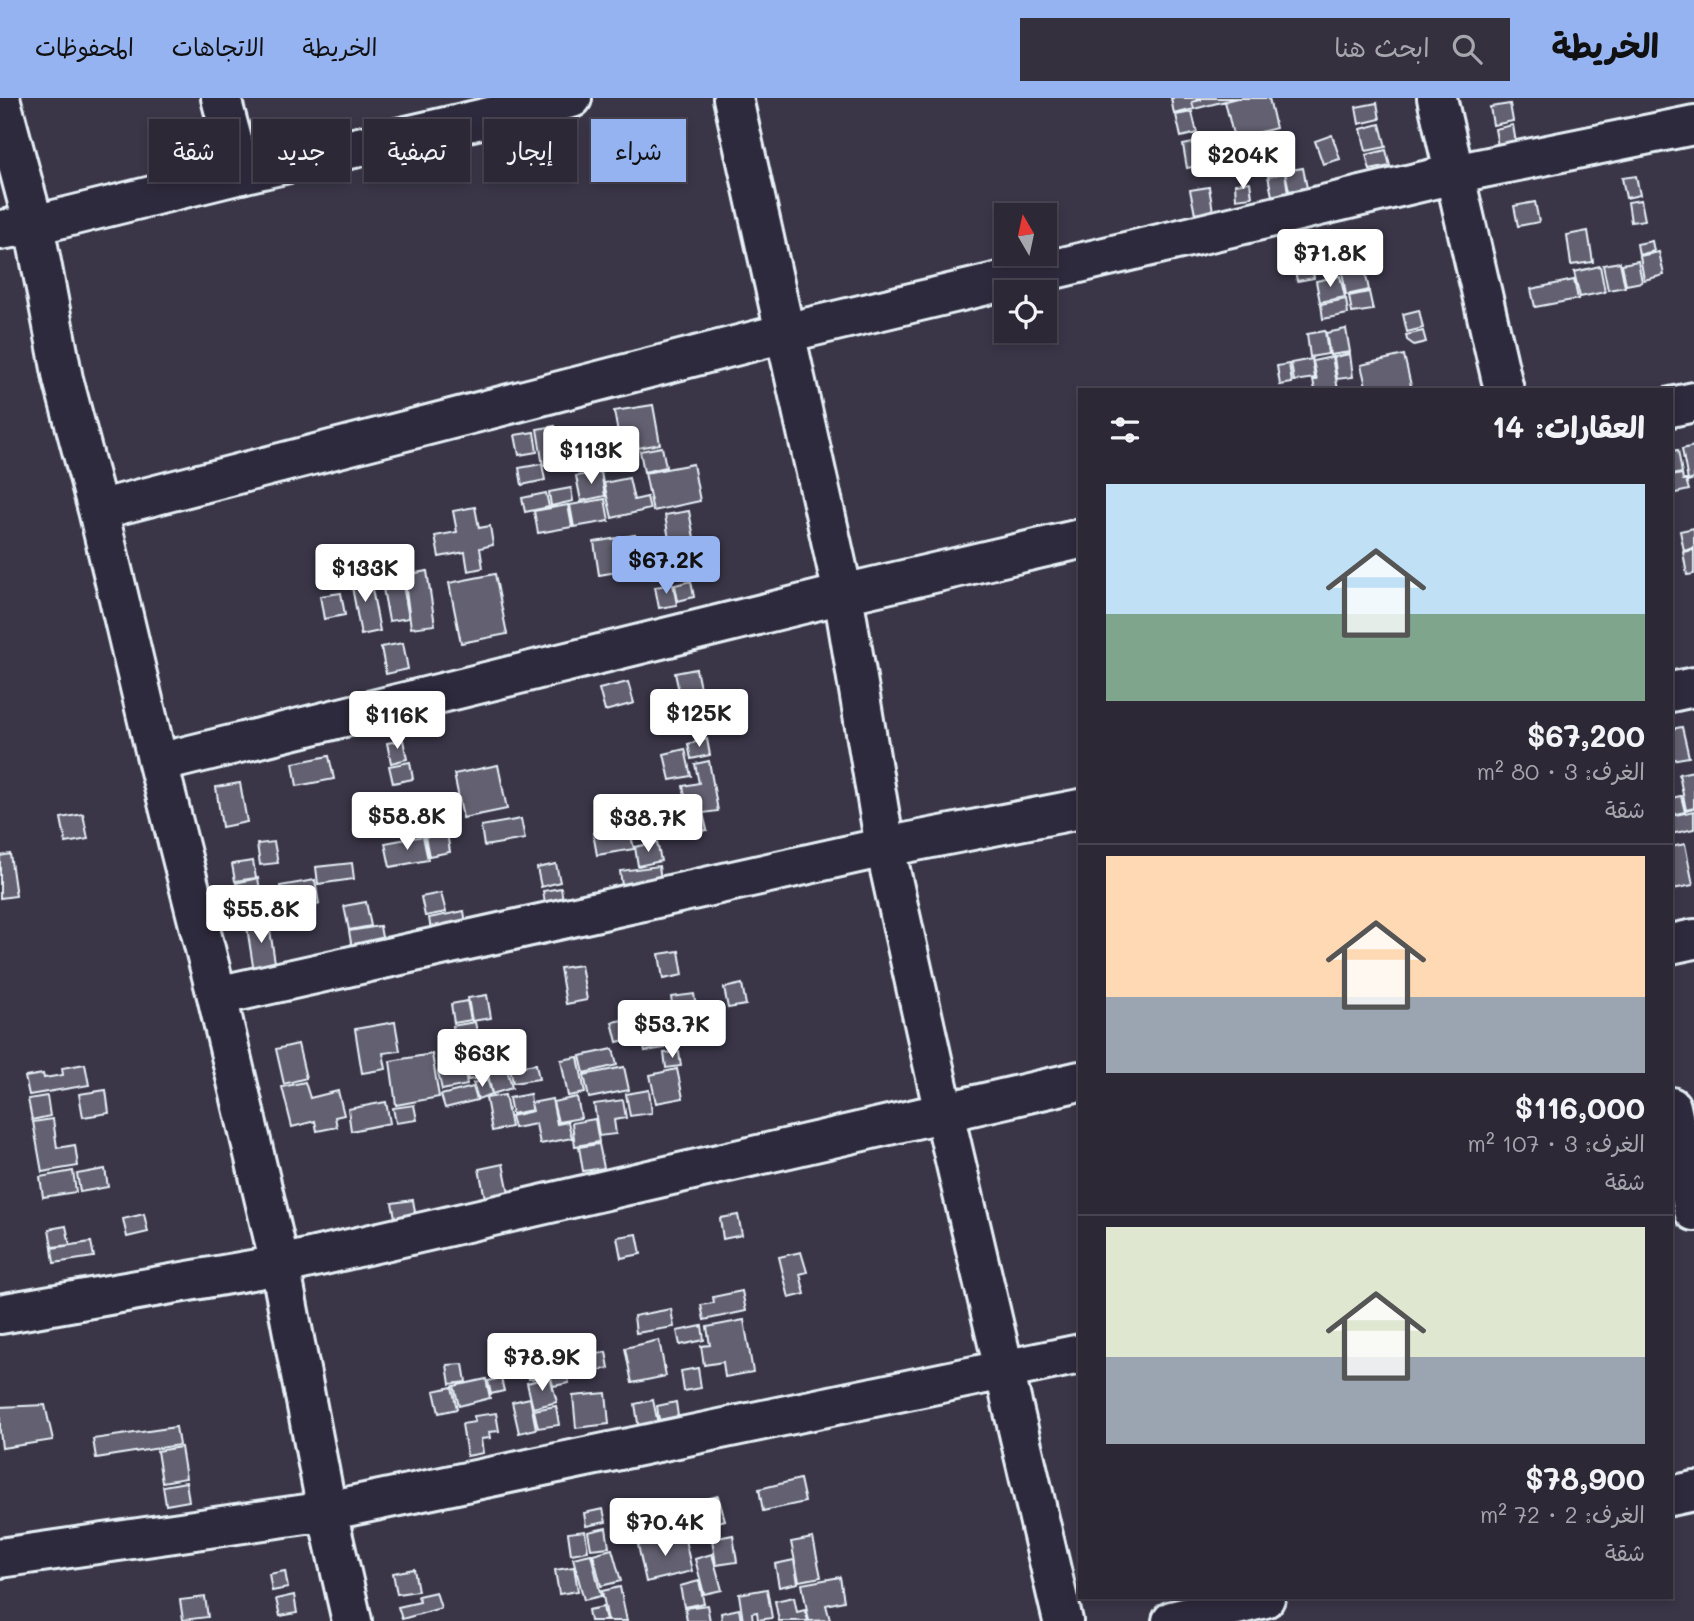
<!DOCTYPE html>
<html lang="ar">
<head>
<meta charset="utf-8">
<style>
	body { margin:0; font-family:Mali,"Playpen Sans Arabic",sans-serif; background:#34303e; color:#f1f3f6; direction:rtl; height:100vh; display:flex; flex-direction:column; font-size:26px; white-space:nowrap }
	* { box-sizing:border-box; margin:0 }
	p { font-size:23px; color:#a6a6ad }
	.icon { flex:none; width:38px; height:38px; fill:none; stroke:currentColor; stroke-width:2; stroke-linecap:round; stroke-linejoin:round }
	.map { position:relative; flex:1; overflow:hidden; direction:ltr }
	.sheet { position:absolute; left:1078px; top:290px; width:595px; height:1211px; display:flex; flex-direction:column; background:#2c2836; border-radius:0px; box-shadow:0 4px 10px #0003,0 0 0 2px #484451; direction:rtl }
	.sheet>* { flex:none }
	.hud { position:absolute; left:21px; top:21px; width:665px; height:63px; direction:rtl; display:flex; gap:14px }
	.needle { width:46px; rotate:351deg }
	.buttons { position:absolute; left:994px; top:105px; display:grid; gap:14px }
	.buttons a { display:grid; place-items:center; width:63px; height:63px; border-radius:0px; background:#2c2836; box-shadow:0 4px 10px #0003,0 0 0 2px #484451; font-size:35px }
	.price { position:absolute; translate:-50% -60px; padding:0 16px; border-radius:7px; background:#fff; color:#222; font-size:23px; line-height:46px; filter:drop-shadow(0 2px 4px #0008) }
	.price::after { content:''; position:absolute; left:50%; top:42px; width:21px; height:16px; margin-left:-10px; background:inherit; clip-path:polygon(0 0,100% 0,50% 100%) }
	.price.selected { background:#95b2f1; color:#111 }
	ul { padding:0; list-style:none }
	li { display:grid; align-content:center; gap:14px; height:371px; padding:0 28px }
	li+li { border-top:2px solid #484451 }
	li span { display:grid; place-items:center; height:217px; border-radius:0px; color:#555 }
	li>.icon { margin-inline-start:auto }
	span .icon { width:126px; height:126px; fill:#fffc; stroke-width:1 }
	li b { font-size:30px }
	h2 { display:flex; justify-content:space-between; align-items:center; height:84px; padding:0 28px; font-size:30px }
	.tag { padding:0 24px; border-radius:0px; background:#2c2836; box-shadow:0 4px 10px #0003,0 0 0 2px #484451; font-size:24px; line-height:63px }
	.tag.selected { background:#95b2f1; color:#111 }
	header { display:flex; align-items:center; gap:42px; box-sizing:border-box; height:98px; padding:0 35px; background:#95b2f1; color:#111 }
	header strong { font-size:33px }
	nav { display:flex; gap:38px; margin-inline-start:auto; font-size:24px }
	.search { width:490px; height:63px; background:#34303e; display:flex; align-items:center; gap:18px; box-sizing:border-box; padding:0 24px; border-radius:0px; color:#a6a6ad; font-size:26px }
	.map>svg:first-child { display:block }
</style>
</head>
<body>
<header>
<strong>الخريطة</strong>
<div class="search"><svg class="icon" aria-label="search" viewBox="0 0 24 24"><circle cx="10" cy="10" r="6"/><path d="M15 15l6 6"/></svg>ابحث هنا</div>
<nav><a>الخريطة</a><a>الاتجاهات</a><a>المحفوظات</a></nav>
</header>
<div class="map">
<svg width="1694" height="1523" viewBox="0 0 1694 1523">
	<rect width="100%" height="100%" fill="#3a3648"/>
	<filter id="ink" filterUnits="userSpaceOnUse"><feTurbulence type="fractalNoise" baseFrequency=".0143" numOctaves="2"/><feDisplacementMap in="SourceGraphic" scale="14" xChannelSelector="R" yChannelSelector="G"/><feConvolveMatrix kernelMatrix="1 2 1 2 8 2 1 2 1" color-interpolation-filters="sRGB"/></filter>
	<g filter="url(#ink)">
		<!-- building -->
		<path fill="#636171" stroke="#e8f1f8" stroke-width="2" d="M1171 0H1200V1L1192 4 1194 11 1174 16Z
			M1201 0H1237L1194 11 1192 4 1201 2Z
			M1237 0H1269L1276 30 1234 41 1225 3Z
			M1377 5 1380 21 1359 26 1356 9Z
			M1510 6 1513 23 1493 27 1490 9Z
			M1192 14 1197 35 1181 39 1176 17Z
			M1380 26 1386 49 1366 53 1361 31Z
			M1513 27 1516 45 1498 48 1495 31Z
			M1332 37 1340 61 1323 66 1315 43Z
			M1222 39 1227 62 1187 70 1183 47Z
			M1283 48 1286 73 1267 76 1263 51Z
			M1386 52 1390 68 1370 72 1366 57Z
			M1303 70 1307 90 1289 93 1285 73Z
			M1285 75 1288 95 1272 98 1268 78Z
			M1636 78 1640 97 1626 100 1622 80Z
			M1250 84 1252 99 1236 101 1235 86Z
			M1209 89 1213 113 1195 116 1190 92Z
			M1641 102 1645 122 1631 124 1628 104Z
			M1535 104 1539 124 1518 128 1514 108Z
			M1588 133 1593 164 1571 167 1567 137Z
			M1652 143 1654 153 1639 157 1637 146Z
			M1659 154 1664 177 1644 182 1640 158Z
			M1310 158 1314 180 1297 183 1293 161Z
			M1638 163 1642 184 1626 187 1622 166Z
			M1620 164 1625 189 1608 192 1603 167Z
			M1364 168 1369 192 1346 197 1342 173Z
			M1600 168 1605 194 1580 199 1574 174Z
			M1340 178 1345 199 1320 204 1316 183Z
			M1574 182 1578 201 1535 209 1531 191Z
			M1369 194 1373 212 1352 215 1349 198Z
			M1346 201 1348 216 1323 221 1321 206Z
			M1419 212 1423 230 1407 234 1403 216Z
			M1346 231 1350 254 1330 257 1326 235Z
			M1325 233 1328 256 1310 259 1307 236Z
			M1423 233 1426 244 1414 247 1407 242 1406 237Z
			M1350 256 1353 279 1337 281 1334 259Z
			M1404 257 1412 292H1367L1361 267Z
			M1332 259 1338 292H1315L1313 282H1317L1313 263Z
			M1312 261 1315 280 1294 283 1291 265Z
			M1289 266 1292 285 1280 287 1277 268Z
			M653 307 660 346 638 350 635 333 618 335 614 313Z
			M555 328 561 365 543 368 537 331Z
			M534 334 537 354 519 357 515 337Z
			M595 345 600 368 578 372 574 349Z
			M1694 348V381L1688 383 1682 351Z
			M662 349 666 369 644 374 640 353Z
			M1678 352 1682 375 1671 377V353Z
			M542 366 545 382 522 387 519 370Z
			M693 366 700 403 653 413 645 375Z
			M601 374 605 398 581 403 576 378Z
			M1682 376 1683 382H1686L1689 392 1671 396V378Z
			M629 380 634 402 647 399 650 411 612 420 604 385Z
			M571 390 573 403 551 408 549 394Z
			M546 395 549 409 525 414 522 400Z
			M605 401 609 423 574 429 570 407Z
			M568 407 572 429 538 435 534 413Z
			M475 409 479 430 490 428 493 447 480 450 483 470 468 473 465 454 439 459 435 438 457 434 453 413Z
			M689 413 697 456 672 460 665 417Z
			M1694 430V450L1684 453 1680 433Z
			M635 437 640 470 599 477 594 444Z
			M1694 452V476L1687 477 1683 454Z
			M427 473 435 527 411 530 404 477Z
			M369 475 380 533 361 537 350 478Z
			M495 476 507 536 461 545 449 485Z
			M402 482 409 520 389 523 382 485Z
			M691 483 694 499 678 503 675 487Z
			M673 486 677 507 659 510 655 489Z
			M341 495 345 517 324 521 320 498Z
			M403 545 408 571 386 576 381 549Z
			M696 571 701 595 680 598 675 575Z
			M628 584 634 605 605 613 599 591Z
			M1682 629 1689 659 1671 662V631Z
			M707 641 710 657 691 661 688 646Z
			M403 642 407 661 391 665 387 645Z
			M685 651 691 678 670 682 664 656Z
			M329 658 334 681 297 688 293 665Z
			M709 663 718 713 703 715 707 732 680 737 675 704 686 702 683 688 699 685 695 666Z
			M410 664 413 681 393 685 389 668Z
			M498 667 507 711 463 720 454 676Z
			M1694 673V710L1686 712 1679 676Z
			M240 685 247 724 222 729 216 689Z
			M1681 698 1685 714 1671 717V700Z
			M1694 713V731L1671 736V718Z
			M83 716 88 741 66 745 61 720Z
			M521 721 525 741 484 748 481 728Z
			M629 728 634 751 597 757 593 735Z
			M447 735 450 754 429 758 425 739Z
			M423 738 428 762 390 769 385 745Z
			M274 744 278 765 260 767 257 746Z
			M657 744 661 763 638 768 635 749Z
			M1685 746 1693 787 1673 791 1671 782V749Z
			M10 756 16 798 0 800V758Z
			M253 763 256 780 235 783 232 766Z
			M352 765 354 781 318 786 316 769Z
			M556 766 560 784 541 789 537 770Z
			M659 768 662 790 623 795 620 773Z
			M258 780 261 798 239 802 236 785Z
			M315 782 319 806 284 811 280 788Z
			M561 790 564 808 546 811 543 793Z
			M441 795 446 814 425 818 421 799Z
			M262 800 265 815 243 819 241 804Z
			M366 804 371 828 349 832 344 808Z
			M464 813 467 832 432 839 429 820Z
			M268 819 276 871 254 874 246 823Z
			M380 828 385 857 354 862 349 833Z
			M679 853 683 877 663 881 659 856Z
			M581 867 587 902 566 906 560 870Z
			M742 886 746 907 728 910 724 890Z
			M694 896 697 916 674 920 671 899Z
			M487 897 491 920 472 923 468 900Z
			M467 903 471 922 454 925 451 906Z
			M655 912 658 930 637 933 634 915Z
			M633 920 638 939 617 944 612 924Z
			M692 921 695 935 676 939 673 924Z
			M395 924 400 953 383 955 386 971 362 975 355 931Z
			M475 924 479 944 456 949 452 928Z
			M662 932 665 950 645 953 642 936Z
			M298 946 306 980 284 986 276 951Z
			M502 946 507 967 486 971 481 951Z
			M478 947 482 962 458 968 455 952Z
			M613 951 617 967 584 975 580 958Z
			M679 954 681 968 666 970 664 955Z
			M432 956 439 999 396 1007 390 963Z
			M578 959 585 995 568 998 561 962Z
			M482 964 485 979 468 982 465 968Z
			M85 966 89 987 29 997 25 979 43 976 44 980 63 977 62 970Z
			M536 966 539 981 513 985 510 970Z
			M464 969 467 987 442 992 438 974Z
			M624 969 629 992 589 1000 584 977Z
			M507 971 512 990 492 996 488 976Z
			M677 971 683 1000 656 1005 650 977Z
			M487 981 492 996 478 1001 473 985Z
			M305 984 310 1000 338 993 344 1017 335 1019 337 1029 317 1033 315 1023 292 1029 282 989Z
			M473 989 477 1002 445 1010 441 997Z
			M106 992 109 1015 83 1019 79 996Z
			M649 992 652 1015 630 1018 626 996Z
			M530 996 532 1012 512 1016 509 1000Z
			M505 997 511 1029 492 1033 486 1000Z
			M47 998 50 1018 32 1022 28 1001Z
			M577 999 581 1020 558 1024 553 1004Z
			M552 1001 557 1026 568 1024 572 1040 540 1046 536 1026 514 1030 511 1018 533 1013 531 1005Z
			M623 1002 626 1020 614 1022 616 1036 599 1038 594 1006Z
			M386 1004 390 1025 351 1033 348 1011Z
			M414 1007 417 1022 396 1025 393 1010Z
			M53 1021 57 1050 75 1047 78 1068 42 1074 33 1024Z
			M595 1021 599 1044 575 1048 572 1025Z
			M599 1046 604 1070 583 1073 579 1049Z
			M503 1066 509 1095 485 1100 479 1071Z
			M105 1071 108 1089 80 1094 77 1076Z
			M73 1073 76 1094 43 1099 40 1079Z
			M413 1102 416 1120 396 1124 392 1105Z
			M144 1116 148 1134 127 1139 123 1121Z
			M738 1117 742 1137 723 1141 720 1120Z
			M66 1128 70 1147 52 1149 49 1131Z
			M637 1136 641 1156 621 1160 617 1139Z
			M91 1144 94 1159 54 1165 52 1150Z
			M801 1154 807 1174 800 1176 805 1196 789 1200 779 1159Z
			M742 1193 746 1213 704 1222 701 1207 714 1205 713 1199Z
			M671 1211 674 1229 636 1235 634 1218Z
			M744 1222 753 1274 725 1279 723 1264 704 1267 701 1248 710 1247 707 1229Z
			M702 1228 704 1242 680 1247 677 1233Z
			M659 1242 666 1278 632 1285 625 1250Z
			M561 1244 564 1263 547 1266 544 1247Z
			M606 1254 609 1270 592 1274 589 1258Z
			M543 1261 546 1279 529 1281 526 1264Z
			M463 1266 466 1284 450 1286 447 1267Z
			M565 1266 569 1285 553 1288 549 1270Z
			M698 1270 701 1290 684 1293 681 1273Z
			M550 1279 557 1304 533 1310 527 1285Z
			M501 1280 504 1293 491 1296 488 1283Z
			M486 1281 490 1300 459 1308 454 1288Z
			M452 1289 457 1311 439 1315 434 1293Z
			M606 1295 609 1326 576 1330 573 1298Z
			M530 1300 536 1331 519 1335 512 1304Z
			M653 1302 661 1340 641 1344 635 1306Z
			M676 1304 678 1318 659 1322 657 1308Z
			M45 1307 53 1342 2 1350 0 1333V1309Z
			M556 1308 559 1327 538 1330 534 1312Z
			M496 1315 499 1333 489 1334 490 1340 481 1341 483 1355 467 1358 462 1326 475 1324 474 1318Z
			M176 1329 179 1347 96 1360 93 1341Z
			M181 1349 186 1380 162 1384 157 1353Z
			M800 1381 805 1404 763 1413 759 1391Z
			M186 1384 189 1403 166 1407 163 1388Z
			M718 1398 725 1422 687 1433 679 1408Z
			M603 1411 606 1424 586 1428 584 1415Z
			M606 1430 609 1449 591 1451 588 1434Z
			M585 1433 588 1453 571 1456 568 1435Z
			M684 1437 692 1473 646 1484 638 1447Z
			M733 1437 737 1464 716 1467 712 1441Z
			M813 1440 821 1479 799 1483 791 1444Z
			M612 1451 621 1483 601 1488 593 1456Z
			M591 1456 601 1498 584 1502 573 1460Z
			M712 1456 722 1492 704 1496 695 1461Z
			M794 1462 798 1485 779 1489 775 1466Z
			M574 1469 578 1493 559 1496 555 1472Z
			M414 1471 418 1493 397 1496 393 1475Z
			M285 1473 288 1490 272 1493 269 1476Z
			M840 1479 844 1503 826 1507 830 1522 809 1523 802 1486Z
			M699 1483 704 1505 684 1509 680 1488Z
			M620 1489 627 1523H608L602 1493Z
			M767 1491 772 1520 758 1522 757 1514 752 1515 753 1523H743L739 1496Z
			M436 1494 441 1510 402 1521 398 1509 420 1504 418 1498Z
			M294 1497 297 1515 280 1518 276 1501Z
			M205 1499 208 1519 183 1522 180 1502Z
			M794 1499 797 1514 805 1512 808 1523H779L775 1503Z
			M707 1507 710 1523H687L685 1510Z
			M603 1509 606 1523H590L588 1512Z
			M739 1511 741 1523H722L721 1515Z"/>
		<g fill="none" stroke-linecap="round" stroke-linejoin="round">
			<defs>
				<path id="street" d="M0 0 34 127 63 281 98 412 158 665 217 898 280 1167 327 1413 352 1523
					M221 0 241 76
					M733 0 843 496 885 749 944 1015 1063 1523
					M1437 0 1504 292
					M1671 309 1694 304
					M98 412 785 235 1454 76 1694 27
					M1671 594 1694 589
					M158 665 843 496 1080 441
					M1671 846 1694 841
					M217 898 885 749 1080 711
					M1671 1009 1694 1113
					M0 1216 280 1167 1080 983
					M1671 1398 1694 1393
					M0 1460 327 1413 1080 1256
					M1172 1523 1265 1500"/>
				<path id="secondary" d="M0 132 34 127 241 76 572 0"/>
			</defs>
			<!-- street casing -->
			<use href="#street" stroke="#e8f1f8" stroke-width="44"/>
			<!-- secondary casing -->
			<use href="#secondary" stroke="#e8f1f8" stroke-width="44"/>
			<!-- street -->
			<use href="#street" stroke="#2f2a3d" stroke-width="38"/>
			<!-- secondary -->
			<use href="#secondary" stroke="#2f2a3d" stroke-width="38"/>
		</g>
	</g>
</svg>
<div class="buttons">
<a><svg class="needle" viewBox="-14 -14 28 28"><path d="M0-13l5 13h-10z" fill="#e53935"/><path d="M0 13l5-13h-10z" fill="#a6a6ad"/></svg></a>
<a><svg class="icon" aria-label="locate" viewBox="0 0 24 24"><circle cx="12" cy="12" r="6"/><path d="M12 2v4M12 18v4M2 12h4M18 12h4"/></svg></a>
</div>
<b class="price" style="left:1243px;top:93px">$204K</b>
<b class="price" style="left:1330px;top:191px">$71.8K</b>
<b class="price" style="left:591px;top:388px">$113K</b>
<b class="price selected" style="left:666px;top:498px">$67.2K</b>
<b class="price" style="left:365px;top:506px">$133K</b>
<b class="price" style="left:699px;top:651px">$125K</b>
<b class="price" style="left:397px;top:653px">$116K</b>
<b class="price" style="left:407px;top:754px">$58.8K</b>
<b class="price" style="left:648px;top:756px">$38.7K</b>
<b class="price" style="left:261px;top:847px">$55.8K</b>
<b class="price" style="left:672px;top:962px">$53.7K</b>
<b class="price" style="left:482px;top:991px">$63K</b>
<b class="price" style="left:542px;top:1295px">$78.9K</b>
<b class="price" style="left:665px;top:1460px">$70.4K</b>
<div class="hud">
<a class="tag selected">شراء</a>
<a class="tag">إيجار</a>
<a class="tag">تصفية</a>
<a class="tag">جديد</a>
<a class="tag">شقة</a>
</div>
<section class="sheet">
<h2>العقارات: 14<svg class="icon" aria-label="filters" viewBox="0 0 24 24"><path d="M4 7h16M4 17h16"/><circle cx="9" cy="7" r="2"/><circle cx="15" cy="17" r="2"/></svg></h2>
<ul>
<li><span style="background:linear-gradient(#bfe0f5 60%,#7fa58c 0)"><svg class="icon" aria-label="home" viewBox="0 0 24 24"><path d="M3 11l9-7 9 7M6 9v11h12V9"/></svg></span><div><b>$67,200</b><p>الغرف: 3 · 80 m²</p><p>شقة</p></div></li>
<li><span style="background:linear-gradient(#ffd9b3 65%,#9aa5b1 0)"><svg class="icon" aria-label="home" viewBox="0 0 24 24"><path d="M3 11l9-7 9 7M6 9v11h12V9"/></svg></span><div><b>$116,000</b><p>الغرف: 3 · 107 m²</p><p>شقة</p></div></li>
<li><span style="background:linear-gradient(#dfe7d0 60%,#9aa5b1 0)"><svg class="icon" aria-label="home" viewBox="0 0 24 24"><path d="M3 11l9-7 9 7M6 9v11h12V9"/></svg></span><div><b>$78,900</b><p>الغرف: 2 · 72 m²</p><p>شقة</p></div></li>
</ul>
</section>
</div>
</body>
</html>
